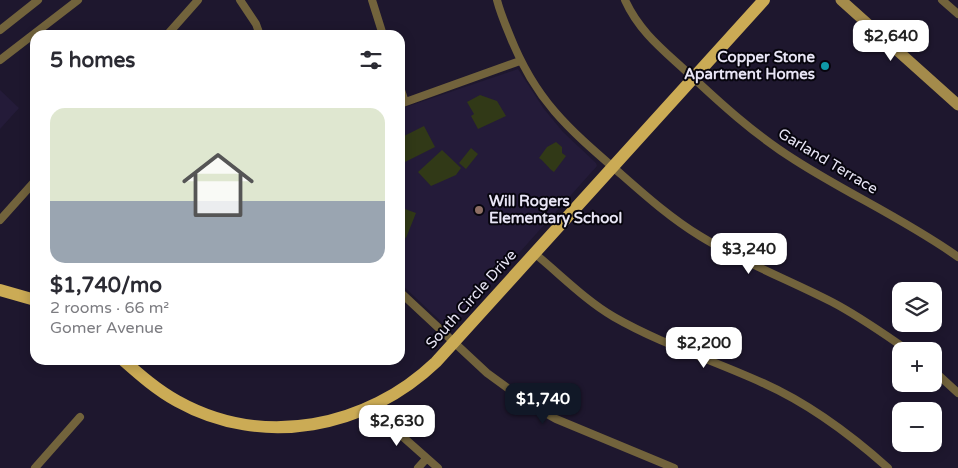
<!DOCTYPE html>
<html lang="en">
<head>
<meta charset="utf-8">
<style>
	body { margin:0; font-family:"Varela Round",sans-serif; background:#f2f2f3; color:#2b2b33; height:100vh; display:flex; flex-direction:column; font-size:19px; white-space:nowrap }
	* { box-sizing:border-box; margin:0 }
	p { font-size:16px; color:#7c7c81 }
	.icon { flex:none; width:28px; height:28px; fill:none; stroke:currentColor; stroke-width:2; stroke-linecap:round; stroke-linejoin:round }
	.map { position:relative; flex:1; overflow:hidden }
	.sheet { position:absolute; left:30px; top:30px; width:375px; height:335px; display:flex; flex-direction:column; background:#fff; border-radius:15px; box-shadow:0 2px 12px #0003 }
	.sheet>* { flex:none }
	.fabs { position:absolute; left:892px; top:282px; display:grid; gap:10px }
	.fabs a { display:grid; place-items:center; width:50px; height:50px; border-radius:10px; background:#fff; box-shadow:0 2px 12px #0003; font-size:25px }
	.price { position:absolute; translate:-50% -42px; padding:0 11px; border-radius:10px; background:#fff; color:#222; font-size:16px; line-height:32px; filter:drop-shadow(0 1px 2px #0008) }
	.price::after { content:''; position:absolute; left:50%; top:30px; width:15px; height:11px; margin-left:-8px; background:inherit; clip-path:polygon(0 0,100% 0,50% 100%) }
	.price.current { background:#111827; color:#fff }
	ul { padding:0; list-style:none }
	li { display:grid; align-content:center; gap:10px; height:265px; padding:0 20px }
	li span { display:grid; place-items:center; height:155px; border-radius:15px; color:#555 }
	li>.icon { margin-inline-start:auto }
	span .icon { width:90px; height:90px; fill:#fffc; stroke-width:1 }
	li b { font-size:21px }
	h2 { display:flex; justify-content:space-between; align-items:center; height:60px; padding:0 20px; font-size:21px }
	.map>svg:first-child { display:block }
</style>
</head>
<body>
<div class="map">
<svg width="958" height="468" viewBox="0 0 958 468">
	<rect width="100%" height="100%" fill="#1e172e"/>
	<!-- built -->
	<path fill="#241b39" d="M518 69 544 109 563 132 596 163 597 166 450 330 400 283V109Z
		M0 90 19 108 0 129Z"/>
	<!-- green -->
	<path fill="#313917" d="M480 95 497 101 506 116 478 129 471 116 474 114 467 102Z
		M424 126 435 147 403 163 400 176V138Z
		M556 142 562 147V153L566 156 554 172C548 168 545 162 539 158L547 147Z
		M471 148 478 154 466 169 459 163Z
		M442 150 461 168 456 175 431 186 418 172Z
		M405 209 416 213 406 238 400 235V222Z"/>
	<g fill="none" stroke-linecap="round" stroke-linejoin="round">
		<!-- minor -->
		<path stroke="#72633c" stroke-width="8" d="M240 0 256 24 260 35
			M372 0 383 35
			M497 0C500 12 505 24 510 36 536 102 570 130 622 175 647 197 672 219 700 236 742 262 789 280 832 302 859 316 884 334 909 351
			M625 0C639 31 662 49 686 71 720 103 755 135 795 160 848 194 906 220 958 257
			M942 0 958 14
			M0 30 38 0
			M167 35 198 0
			M0 60 78 0
			M400 87 405 102
			M400 104 520 61
			M0 220 35 181
			M534 253C561 275 585 300 614 317 661 344 715 361 763 383 810 404 850 434 888 468
			M400 292 487 373 528 403 556 419 674 468
			M934 371 958 393
			M381 403 403 437 438 468
			M35 468 80 417
			M418 468 426 459"/>
		<!-- secondary -->
		<path stroke="#a48b4b" stroke-width="11" d="M841 0 958 105"/>
		<!-- primary -->
		<path stroke="#cbab55" stroke-width="12" d="M0 290 35 300
			M123 360C140 375 157 390 177 401 263 449 367 428 436 362L764 0"/>
	</g>
	<!-- markers -->
	<circle fill="#0f9aa8" stroke="#07050e" stroke-width="2" cx="825" cy="66" r="5"/>
	<circle fill="#8d6e63" stroke="#07050e" stroke-width="2" cx="479" cy="210" r="5"/>
	<g text-anchor="middle" stroke-width="4" stroke-linejoin="round" paint-order="stroke">
		<!-- poi labels -->
		<g font-size="15" font-weight="bold" fill="#e8e5f5" stroke="#07050e" text-anchor="end">
			<text x="815" y="62">Copper Stone<tspan x="815" dy="17">Apartment Homes</tspan></text>
			<text x="489" y="206" text-anchor="start">Will Rogers<tspan x="489" dy="17">Elementary School</tspan></text>
		</g>
		<!-- street labels -->
		<g font-size="15" fill="#e8e5f5" stroke="#07050e">
			<text transform="translate(828 161) rotate(31)" y="5">Garland Terrace</text>
			<text transform="translate(471 299) rotate(-48)" y="5">South Circle Drive</text>
		</g>
	</g>
</svg>
<div class="fabs">
<a><svg class="icon" aria-label="layers" viewBox="0 0 24 24"><path d="M12 4l9 5-9 5-9-5zM3 14l9 5 9-5"/></svg></a>
<a>+</a>
<a>−</a>
</div>
<b class="price" style="left:891px;top:62px">$2,640</b>
<b class="price" style="left:749px;top:275px">$3,240</b>
<b class="price" style="left:704px;top:369px">$2,200</b>
<b class="price current" style="left:543px;top:425px">$1,740</b>
<b class="price" style="left:397px;top:447px">$2,630</b>
<section class="sheet">
<h2>5 homes<svg class="icon" aria-label="filters" viewBox="0 0 24 24"><path d="M4 7h16M4 17h16"/><circle cx="9" cy="7" r="2"/><circle cx="15" cy="17" r="2"/></svg></h2>
<ul>
<li><span style="background:linear-gradient(#dfe7d0 60%,#9aa5b1 0)"><svg class="icon" aria-label="home" viewBox="0 0 24 24"><path d="M3 11l9-7 9 7M6 9v11h12V9"/></svg></span><div><b>$1,740/mo</b><p>2 rooms · 66 m²</p><p>Gomer Avenue</p></div></li>
</ul>
</section>
</div>
</body>
</html>
